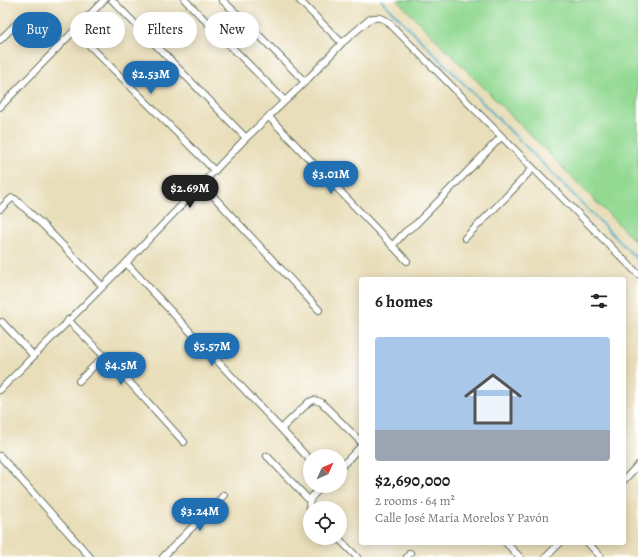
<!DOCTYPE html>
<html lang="en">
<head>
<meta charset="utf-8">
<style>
	body { margin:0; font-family:Alegreya,serif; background:#f2f2f2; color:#222; height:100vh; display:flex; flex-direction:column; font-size:15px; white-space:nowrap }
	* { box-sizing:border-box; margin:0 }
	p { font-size:13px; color:#767676 }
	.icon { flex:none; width:22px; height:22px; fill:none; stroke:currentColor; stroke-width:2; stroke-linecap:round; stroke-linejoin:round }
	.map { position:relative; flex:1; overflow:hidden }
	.drawer { position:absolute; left:359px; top:277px; width:267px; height:268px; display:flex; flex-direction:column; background:#fff; border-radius:4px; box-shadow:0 2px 10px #0003 }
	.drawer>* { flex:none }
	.banner { position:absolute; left:12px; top:12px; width:287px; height:36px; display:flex; gap:8px }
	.needle { width:26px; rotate:45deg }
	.controls { position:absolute; left:303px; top:449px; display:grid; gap:8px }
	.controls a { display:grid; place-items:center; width:44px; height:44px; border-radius:50%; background:#fff; box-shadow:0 2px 10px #0003; font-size:20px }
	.price { position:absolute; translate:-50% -34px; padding:0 9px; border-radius:14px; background:#1f6fb2; color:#fff; font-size:13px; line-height:26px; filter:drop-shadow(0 1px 2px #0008) }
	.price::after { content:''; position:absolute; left:50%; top:24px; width:12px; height:9px; margin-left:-6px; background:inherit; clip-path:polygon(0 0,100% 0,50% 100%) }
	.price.active { background:#222; color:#fff }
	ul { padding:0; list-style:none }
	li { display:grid; align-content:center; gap:8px; height:212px; padding:0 16px }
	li+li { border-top:1px solid #e0e0e0 }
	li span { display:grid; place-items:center; height:124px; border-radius:4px; color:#555 }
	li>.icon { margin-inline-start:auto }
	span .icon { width:72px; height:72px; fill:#fffc; stroke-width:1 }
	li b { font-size:17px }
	h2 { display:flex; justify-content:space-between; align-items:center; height:48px; padding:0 16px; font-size:17px }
	.pill { padding:0 14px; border-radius:18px; background:#fff; box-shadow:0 2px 10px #0003; font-size:14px; line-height:36px }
	.pill.active { background:#1f6fb2; color:#fff }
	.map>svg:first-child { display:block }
</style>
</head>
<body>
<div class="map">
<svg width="638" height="557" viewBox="0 0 638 557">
	<rect width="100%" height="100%" fill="#fff"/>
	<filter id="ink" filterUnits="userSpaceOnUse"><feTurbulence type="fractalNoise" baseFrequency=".025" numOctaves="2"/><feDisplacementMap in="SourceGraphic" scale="8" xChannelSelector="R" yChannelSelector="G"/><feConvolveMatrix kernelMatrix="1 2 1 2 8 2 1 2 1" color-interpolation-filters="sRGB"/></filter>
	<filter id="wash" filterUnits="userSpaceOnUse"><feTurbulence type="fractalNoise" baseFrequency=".012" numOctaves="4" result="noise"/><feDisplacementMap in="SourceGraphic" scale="16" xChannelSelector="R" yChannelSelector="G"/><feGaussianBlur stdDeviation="0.9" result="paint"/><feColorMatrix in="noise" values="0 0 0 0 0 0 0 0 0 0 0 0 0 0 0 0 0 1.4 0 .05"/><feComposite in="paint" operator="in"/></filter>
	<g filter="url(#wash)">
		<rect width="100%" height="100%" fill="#e9deba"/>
		<!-- green -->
		<path fill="#93d992" stroke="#598b63" d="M397 0H638V244Z"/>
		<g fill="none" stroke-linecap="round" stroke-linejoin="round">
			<!-- stream -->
			<path stroke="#4aabc9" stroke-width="2" d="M381 0 638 260"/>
		</g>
	</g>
	<g filter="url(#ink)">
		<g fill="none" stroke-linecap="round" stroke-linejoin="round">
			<defs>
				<path id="street" d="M112 0 246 138
					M185 0 285 101
					M222 0 248 24 305 82
					M299 0 342 43
					M75 31 215 171
					M0 40 21 19
					M0 107 104 0
					M269 117 407 261
					M202 184 319 310
					M0 209 12 198 15 199 44 226 102 286
					M465 238 505 198 533 168
					M392 246 405 232 416 224 501 137
					M126 263 310 460
					M68 320 123 375 184 442
					M2 322 34 356
					M79 381 104 356
					M0 390 126 263 246 138 305 82 342 43 370 19C377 17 381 17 387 21L638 274
					M281 429 309 402 314 400 321 402 361 442
					M0 456 90 557
					M267 456 309 500
					M340 468 361 446
					M624 480 638 465
					M310 509C306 499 316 493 323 486
					M338 538 357 557
					M506 543 520 557
					M588 543 601 557
					M163 557 224 495
					M407 557 410 553
					M546 557 560 543"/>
			</defs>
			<!-- street casing -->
			<use href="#street" stroke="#667563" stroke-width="8"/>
			<!-- street -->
			<use href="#street" stroke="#fff" stroke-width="6"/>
		</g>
	</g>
</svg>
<div class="controls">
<a><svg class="needle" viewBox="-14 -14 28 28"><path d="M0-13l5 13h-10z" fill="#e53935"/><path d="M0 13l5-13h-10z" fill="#767676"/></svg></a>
<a><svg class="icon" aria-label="locate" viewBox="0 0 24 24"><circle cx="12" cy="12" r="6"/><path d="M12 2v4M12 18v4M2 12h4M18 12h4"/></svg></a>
</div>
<b class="price" style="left:151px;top:95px">$2.53M</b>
<b class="price" style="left:331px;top:195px">$3.01M</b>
<b class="price active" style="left:190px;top:209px">$2.69M</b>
<b class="price" style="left:212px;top:367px">$5.57M</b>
<b class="price" style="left:121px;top:386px">$4.5M</b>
<b class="price" style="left:200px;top:532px">$3.24M</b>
<div class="banner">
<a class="pill active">Buy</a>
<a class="pill">Rent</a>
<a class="pill">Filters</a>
<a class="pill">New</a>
</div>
<section class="drawer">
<h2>6 homes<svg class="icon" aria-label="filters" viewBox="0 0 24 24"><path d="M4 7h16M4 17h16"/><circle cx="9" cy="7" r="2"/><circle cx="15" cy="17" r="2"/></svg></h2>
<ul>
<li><span style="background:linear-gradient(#a9c7e8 75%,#9aa5b1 0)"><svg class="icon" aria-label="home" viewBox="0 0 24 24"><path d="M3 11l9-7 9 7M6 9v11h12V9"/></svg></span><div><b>$2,690,000</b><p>2 rooms · 64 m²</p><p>Calle José María Morelos Y Pavón</p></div></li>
</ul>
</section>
</div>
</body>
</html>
